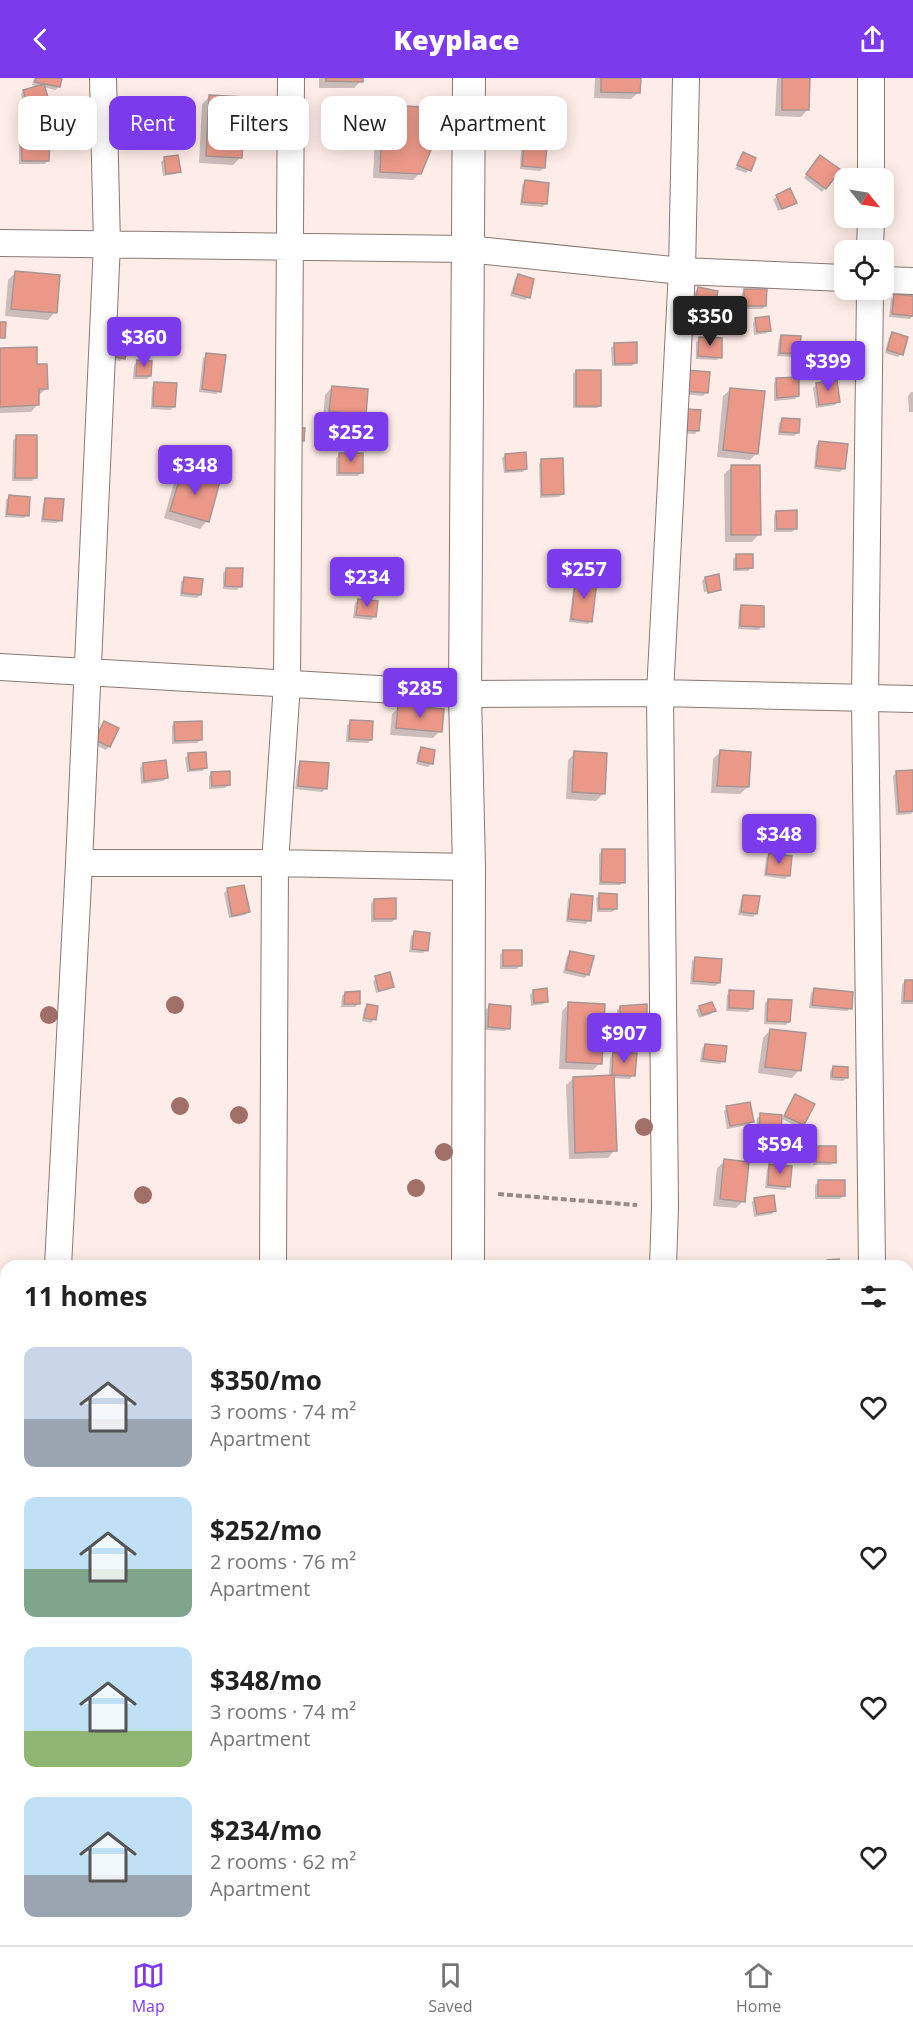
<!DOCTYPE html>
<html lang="en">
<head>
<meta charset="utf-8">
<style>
	body { margin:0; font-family:"Open Sans",sans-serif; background:#f6f6f6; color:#222; height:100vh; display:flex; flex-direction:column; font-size:22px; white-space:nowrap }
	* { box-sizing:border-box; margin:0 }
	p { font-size:20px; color:#767676 }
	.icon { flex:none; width:33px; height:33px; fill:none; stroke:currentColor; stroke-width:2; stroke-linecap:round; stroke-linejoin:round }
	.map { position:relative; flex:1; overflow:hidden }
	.sheet { position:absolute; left:0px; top:1182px; width:914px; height:686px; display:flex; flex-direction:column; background:#fff; border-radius:18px 18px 0 0; box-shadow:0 3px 15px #0003 }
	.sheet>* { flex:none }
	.hud { position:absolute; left:18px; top:18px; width:600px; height:54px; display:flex; gap:12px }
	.needle { width:39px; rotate:120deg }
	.buttons { position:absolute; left:834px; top:90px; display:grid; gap:12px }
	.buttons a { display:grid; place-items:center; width:60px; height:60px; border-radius:12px; background:#fff; box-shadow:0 3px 15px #0003; font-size:30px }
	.price { position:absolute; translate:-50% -51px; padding:0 14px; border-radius:6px; background:#7c3aed; color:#fff; font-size:20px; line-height:39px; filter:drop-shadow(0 2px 3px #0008) }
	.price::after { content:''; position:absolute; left:50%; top:36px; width:18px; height:14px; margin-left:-9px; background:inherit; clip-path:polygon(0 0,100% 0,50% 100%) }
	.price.current { background:#222; color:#fff }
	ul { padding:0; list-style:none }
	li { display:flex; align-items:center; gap:18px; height:150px; padding:0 24px }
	li span { display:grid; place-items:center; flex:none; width:168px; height:120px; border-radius:12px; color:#555 }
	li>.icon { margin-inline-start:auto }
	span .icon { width:72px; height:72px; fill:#fffc; stroke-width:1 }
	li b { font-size:26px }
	h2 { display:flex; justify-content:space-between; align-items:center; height:72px; padding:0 24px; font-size:26px }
	.pill { padding:0 21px; border-radius:12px; background:#fff; box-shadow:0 3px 15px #0003; font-size:21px; line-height:54px }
	.pill.current { background:#7c3aed; color:#fff }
	header { display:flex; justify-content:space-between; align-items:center; height:78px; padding:0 24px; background:#7c3aed; color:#fff; font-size:27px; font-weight:800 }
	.dock { display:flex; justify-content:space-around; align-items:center; height:84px; border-top:2px solid #e0e0e0; background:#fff; font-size:16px; color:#767676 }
	.dock a { display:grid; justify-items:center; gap:3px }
	.dock .current { color:#7c3aed }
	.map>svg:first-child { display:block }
</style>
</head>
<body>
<header><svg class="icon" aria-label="back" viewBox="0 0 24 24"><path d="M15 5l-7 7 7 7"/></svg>Keyplace<svg class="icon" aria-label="share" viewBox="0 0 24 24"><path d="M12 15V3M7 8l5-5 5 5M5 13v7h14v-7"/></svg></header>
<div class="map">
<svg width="913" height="1867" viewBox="0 0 913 1867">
	<rect width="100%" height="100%" fill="#feece8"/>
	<!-- shadow -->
	<path fill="#0003" fill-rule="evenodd" d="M34 0H60L58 9 55 12 44 9 48 26 45 29 26 34 21 16 24 13 40 9 32 7Z
		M319 0H361V3L354 10H319Z
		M595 0H639V14L631 21 594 20Z
		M777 0H809L808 31 801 39 775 38Z
		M209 19 241 79 233 87 199 85 202 26Z
		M384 28 420 95 413 102 373 100 376 35Z
		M22 63 48 82 45 86H19V66Z
		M525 67 544 90 540 93 520 91 521 71Z
		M743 76 749 92 746 95 735 91Z
		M164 81 179 93 176 96 163 98 161 84Z
		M817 82 839 92 822 114 804 100Z
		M525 104 546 125 543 129 520 127 522 107Z
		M790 112 795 125 778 133 773 121Z
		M15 195 55 234 48 242 5 238 8 202Z
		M518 198 528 219 525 222 510 218 515 201Z
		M698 211 714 226 711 229 693 226 695 214Z
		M745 212 765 228 762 231H741L742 215Z
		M895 218 913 220V238L910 241 889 239 891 221Z
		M756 241 770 252 767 255 754 257 753 245Z
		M893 256 901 276 898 279 885 275 889 259Z
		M782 258 798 276 794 279 777 278 779 261Z
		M700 261 720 279 717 282 696 281V264Z
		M108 265 123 280 120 283 105 280Z
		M615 266 635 285 632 288H612L611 270Z
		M0 272 36 287 46 311 38 318V326L31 334 0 335Z
		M207 277 220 313 216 316 199 314 203 280Z
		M137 284 150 298 147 301H133L134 287Z
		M576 293 600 327 597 330H573V296Z
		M686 293 707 314 703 318 681 316Z
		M777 302 798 318 795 321 774 323V305Z
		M155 306 174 328 171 332 151 331 152 309Z
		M816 307 839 323 835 327 816 330 813 310Z
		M332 309 367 313 362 363 355 371 338 370 339 356 335 360 320 361 318 347 322 344 333 343 323 340 325 317ZM337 341 340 342 339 352Z
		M731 311 757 375 750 382 717 379 723 318Z
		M911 314H913V334H909L908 318Z
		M683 336 698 352 695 356 681 355Z
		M782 342 798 355 794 358 778 357 779 345Z
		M17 359 35 400 32 403H12L13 362Z
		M819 364 843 391 840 394 814 391 816 368Z
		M339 377 362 394 358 398H336V380Z
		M506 377 526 390 523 394 504 395 502 380Z
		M542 383 563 416 559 419 540 420 539 386Z
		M732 389 759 456 752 464H725L724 396Z
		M182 394 207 443 200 451 164 440 175 401Z
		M9 419 27 437 24 440 5 439 6 422Z
		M46 422 60 442 57 445 41 444 43 425Z
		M777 434 795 451 792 454H774V437Z
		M737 478 751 490 748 493H733V481Z
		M355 489 372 505 369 509 350 506 352 492Z
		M227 491 240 508 237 512 223 511V495Z
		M184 500 200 517 197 520 180 518 181 504Z
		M705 500 720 512 704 514 702 503Z
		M577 502 591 543 588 546 569 544 574 505Z
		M358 522 375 538 371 542 353 540 355 525Z
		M742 529 762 548 759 552 738 551 739 532Z
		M399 629 440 653 433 660 390 657 392 636Z
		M104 644 109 668 106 672 92 665Z
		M351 644 371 662 368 665 346 664 347 647Z
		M175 645 200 662 197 665 172 666V648Z
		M421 671 432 685 428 689 416 686 418 674Z
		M720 674 748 709 740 716 711 715 713 681Z
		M575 675 603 716 596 723 566 721 568 682Z
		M188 677 206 690 202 693 187 694 185 680Z
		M301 684 325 711 322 714 295 711 298 687Z
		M143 686 167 700 163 703 141 706 140 690Z
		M212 695 229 707 225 710 209 711V698Z
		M896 695 913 717V734L911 736 896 737 893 698Z
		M602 773 623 804 620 807H599V776Z
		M769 776 788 798 785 801 764 798 766 780Z
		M243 808 248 833 245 837 229 840 224 815 227 812Z
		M600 817 616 831 612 834H597L596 820Z
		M571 818 589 842 586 846 566 844 568 821Z
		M744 818 756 835 753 839 738 837 741 822Z
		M374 822 395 840 392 844H371V825Z
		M414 855 427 872 423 875 409 874 411 858Z
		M503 873 520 887 517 891H500V877Z
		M571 875 588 896 585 900 563 895 567 878Z
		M695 880 719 905 715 908 690 906 692 883Z
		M376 900 392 908 389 911 376 915 373 903Z
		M905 903 913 904V926H901L902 907Z
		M814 912 850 930 847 933 809 930 811 915Z
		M533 913 547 923 543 926 531 928 530 917Z
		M730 914 752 931 748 934 726 933 727 917Z
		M345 915 358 926 355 929H341L342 918Z
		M768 922 789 944 786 947 764 946 765 925Z
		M569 926 600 985 593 992 559 991 562 933Z
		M367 928 374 941 371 945 362 943 364 931Z
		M490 928 508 950 505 953 485 952 486 931Z
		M620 929 646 946 642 949 618 951 617 932Z
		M700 929 714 933 711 936 699 940 696 932Z
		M770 952 799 992 792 1000 758 995 763 960Z
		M705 967 723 983 720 986 700 984 702 971Z
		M614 975 633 997 630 1001 612 1000 615 1072 608 1080 569 1081 566 1007 574 1000 609 998 610 979Z
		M833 989 846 1000 843 1003 830 1002V993Z
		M795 1018 813 1026 800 1050 782 1041Z
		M727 1030 752 1043 749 1047 727 1051 724 1033Z
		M761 1037 780 1060 777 1063 756 1062 757 1040Z
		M817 1069 834 1084 831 1087H813L814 1073Z
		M725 1083 743 1123 736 1130 713 1128 717 1090Z
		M770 1088 789 1108 785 1112 765 1110 767 1091Z
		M819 1104 843 1118 840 1121H815V1107Z
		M755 1121 775 1132 772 1136 754 1139 752 1124Z"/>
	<!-- building -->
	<path fill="#eb9888" stroke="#a79693" stroke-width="1.5" d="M36 0H62L60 9 35 4Z
		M326 0H363V4L326 3Z
		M601 0H641L640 15 601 14Z
		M782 0H810L809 32H782Z
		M44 6 50 26 29 32 23 12Z
		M209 17 245 19 242 80 206 78Z
		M383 27 425 29 431 72 421 96 380 94Z
		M21 61H50L49 83H22Z
		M524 66 547 68 545 90 522 88Z
		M743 74 756 80 751 93 737 87Z
		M178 77 181 94 166 96 164 79Z
		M820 77 841 92 826 111 806 96Z
		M525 102 549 105 547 126 522 124Z
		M790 110 797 125 782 131 776 117Z
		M15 193 60 197 57 235 11 231Z
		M518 196 534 201 530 220 513 215Z
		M698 209 718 213 715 227 695 223Z
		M744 211H767L766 228H744Z
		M894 216 913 218V238L892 236Z
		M769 238 771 253 757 254 755 240Z
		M0 244H6L5 260H0Z
		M892 254 908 259 903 277 887 272Z
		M781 257 801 258 799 276 780 275Z
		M699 259 722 260V280L698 278Z
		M111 260 128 265 125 281 107 277Z
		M637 264V285L615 286 614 265Z
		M37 269V286H47L48 311H39V327L0 329V270Z
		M206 275 226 277 221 314 202 311Z
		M137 282 152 283 151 298H136Z
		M576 292H601V328H576Z
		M686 292 710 294 708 315 684 313Z
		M799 299V318L777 320 776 300Z
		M837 302 840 324 819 327 816 305Z
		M154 304 177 305 175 329 153 328Z
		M332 308 368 311 364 364 344 363 347 335 329 333Z
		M730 310 765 313 758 376 723 372Z
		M686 331 701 332 699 353 684 352Z
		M782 340 800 341 799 355 780 354Z
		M338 341 340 357 322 359 321 342Z
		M294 349 305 350 304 363 292 362Z
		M16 357H37V400H15Z
		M819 363 848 366 845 391 816 388Z
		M526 374 527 391 506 393 505 376Z
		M339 375H363V395H339Z
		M563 380 564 416 542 417 541 381Z
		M731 387H760L761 457H731Z
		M182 392 220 403 209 444 170 433Z
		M9 417 30 419 29 438 7 436Z
		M45 420 64 421 62 443 43 441Z
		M797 432V451H777L776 433Z
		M736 476H753V490L736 491Z
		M355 487 376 489 374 506 352 504Z
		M226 490H243L242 509 225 508Z
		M719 496 721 512 708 515 705 499Z
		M184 499 203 501 201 517 182 515Z
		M576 500 597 503 592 544 571 541Z
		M358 521 378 523 376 539 356 537Z
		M741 527 764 528V549L740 548Z
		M398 627 444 631 442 654 396 650Z
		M350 642 373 643 372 662 349 661Z
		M104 643 119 650 110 669 95 662Z
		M202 643V662L175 663 174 644Z
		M421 669 435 672 433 686 418 683Z
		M720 672 751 674 749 709 717 708Z
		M574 673 607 675 605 716 572 714Z
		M206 674 207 690 190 692 188 675Z
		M166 682 168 700 144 703 143 685Z
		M300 683 329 685 327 711 298 708Z
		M913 692V733L899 734 896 693Z
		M230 693V707L212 708 211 694Z
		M602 771H625V805L601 804Z
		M769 775 792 778 790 798 766 796Z
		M244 807 250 834 232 838 227 810Z
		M599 815 617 816V831H599Z
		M571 816 593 818 591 843 568 841Z
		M743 817 760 818 757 836 741 834Z
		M396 820V841H374V821Z
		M414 853 430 855 428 873 412 871Z
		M503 872H522V888H503Z
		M570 873 594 878 589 897 566 892Z
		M695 879 722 881 720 905 693 903Z
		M390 894 394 909 379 913 375 898Z
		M905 902H913V923H904Z
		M547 910 548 924 534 925 533 912Z
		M814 910 853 914 852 931 812 927Z
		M729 912 754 913 753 931 729 930Z
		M360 913V926H344L345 914Z
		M768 921 792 922 790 944 767 943Z
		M568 924 605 926 602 986 566 984Z
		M712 924 716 933 702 937 699 928Z
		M367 926 378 928 376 942 364 940Z
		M489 926 511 928 510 951 488 949Z
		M647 926V947L621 948 620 928Z
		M770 951 806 955 801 993 765 989Z
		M705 966 727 968 725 984 703 981Z
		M613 974 637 975 635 998 612 997Z
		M833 988 848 989V1000L832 999Z
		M614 997 617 1073 575 1075 573 999Z
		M795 1016 815 1026 804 1047 784 1038Z
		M750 1024 754 1044 730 1048 726 1028Z
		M760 1035 782 1037 781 1061 759 1059Z
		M816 1068H836V1085L816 1084Z
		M724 1081 749 1084 745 1124 720 1121Z
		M769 1086 792 1088 790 1109 768 1107Z
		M818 1102H845V1118H818Z
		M774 1117 776 1133 757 1136 754 1120Z
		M839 1181V1188H827V1182Z
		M0 1472 6 1476 0 1488Z"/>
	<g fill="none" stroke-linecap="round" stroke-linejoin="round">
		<defs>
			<path id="minor" d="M871 100V0
				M0 165 467 171 682 193 844 200
				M870 172 871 140
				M884 202 913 203
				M870 212 865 620 872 1188
				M0 589 465 616 660 615 913 621
				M79 785H275L469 789
				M58 1188 79 785 107 166 103 0
				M273 1188 275 785 287 606 291 0
				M663 1188 665 1129 660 615 682 193 686 0
				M0 1256H6
				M0 1670 6 1661"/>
			<path id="tertiary" d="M468 1188 469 789 465 616 469 0
				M908 1271H913"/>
		</defs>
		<!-- minor casing -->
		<use href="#minor" stroke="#887875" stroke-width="28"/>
		<!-- tertiary casing -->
		<use href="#tertiary" stroke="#887875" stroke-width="34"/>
		<!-- path -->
		<path stroke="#978b88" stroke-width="4" stroke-dasharray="6 3" stroke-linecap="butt" d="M498 1116 637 1127"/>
		<!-- minor -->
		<use href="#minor" stroke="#fff" stroke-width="26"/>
		<!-- tertiary -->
		<use href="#tertiary" stroke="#fff" stroke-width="32"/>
	</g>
	<!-- trees -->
	<g fill="#a06f69">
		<circle cx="175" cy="927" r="9"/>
		<circle cx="49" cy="937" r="9"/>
		<circle cx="180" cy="1028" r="9"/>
		<circle cx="239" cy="1037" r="9"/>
		<circle cx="644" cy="1049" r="9"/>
		<circle cx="444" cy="1074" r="9"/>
		<circle cx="416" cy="1110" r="9"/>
		<circle cx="143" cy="1117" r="9"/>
	</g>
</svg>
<div class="buttons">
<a><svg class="needle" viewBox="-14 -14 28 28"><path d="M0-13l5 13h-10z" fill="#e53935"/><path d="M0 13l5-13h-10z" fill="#767676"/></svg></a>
<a><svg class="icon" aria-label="locate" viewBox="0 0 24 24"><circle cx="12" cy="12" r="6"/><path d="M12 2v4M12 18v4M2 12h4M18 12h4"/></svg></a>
</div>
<b class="price current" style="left:710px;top:269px">$350</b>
<b class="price" style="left:144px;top:290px">$360</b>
<b class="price" style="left:828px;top:314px">$399</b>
<b class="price" style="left:351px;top:385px">$252</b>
<b class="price" style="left:195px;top:418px">$348</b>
<b class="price" style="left:584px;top:522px">$257</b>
<b class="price" style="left:367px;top:530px">$234</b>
<b class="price" style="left:420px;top:641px">$285</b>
<b class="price" style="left:779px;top:787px">$348</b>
<b class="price" style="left:624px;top:986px">$907</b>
<b class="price" style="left:780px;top:1097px">$594</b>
<div class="hud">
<a class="pill">Buy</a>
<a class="pill current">Rent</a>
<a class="pill">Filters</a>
<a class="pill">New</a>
<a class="pill">Apartment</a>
</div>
<section class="sheet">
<h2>11 homes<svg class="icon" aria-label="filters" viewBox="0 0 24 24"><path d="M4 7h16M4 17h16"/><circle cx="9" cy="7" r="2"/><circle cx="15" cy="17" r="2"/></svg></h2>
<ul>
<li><span style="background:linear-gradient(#c9d6e8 60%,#9aa5b1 0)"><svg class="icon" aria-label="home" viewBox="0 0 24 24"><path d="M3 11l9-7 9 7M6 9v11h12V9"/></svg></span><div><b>$350/mo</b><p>3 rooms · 74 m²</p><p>Apartment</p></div><svg class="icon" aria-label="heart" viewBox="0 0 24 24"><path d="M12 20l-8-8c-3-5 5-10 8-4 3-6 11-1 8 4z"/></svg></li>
<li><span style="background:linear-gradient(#bfe0f5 60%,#7fa58c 0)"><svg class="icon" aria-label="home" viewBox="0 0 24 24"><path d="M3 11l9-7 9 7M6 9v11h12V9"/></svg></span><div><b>$252/mo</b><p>2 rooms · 76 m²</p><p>Apartment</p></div><svg class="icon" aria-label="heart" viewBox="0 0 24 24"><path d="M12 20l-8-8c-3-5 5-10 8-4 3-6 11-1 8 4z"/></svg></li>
<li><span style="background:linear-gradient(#bfe0f5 70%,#8fb573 0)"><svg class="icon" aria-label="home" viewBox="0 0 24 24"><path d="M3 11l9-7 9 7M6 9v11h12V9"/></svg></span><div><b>$348/mo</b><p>3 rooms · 74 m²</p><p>Apartment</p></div><svg class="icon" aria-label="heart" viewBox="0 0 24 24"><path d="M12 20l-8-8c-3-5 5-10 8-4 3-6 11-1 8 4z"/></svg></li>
<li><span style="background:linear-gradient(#bfe0f5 65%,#9aa5b1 0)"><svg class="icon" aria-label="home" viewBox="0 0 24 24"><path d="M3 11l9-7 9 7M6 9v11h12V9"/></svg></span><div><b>$234/mo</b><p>2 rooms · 62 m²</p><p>Apartment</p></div><svg class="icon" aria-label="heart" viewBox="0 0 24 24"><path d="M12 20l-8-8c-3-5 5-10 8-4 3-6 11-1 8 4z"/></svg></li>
</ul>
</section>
</div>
<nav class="dock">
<a class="current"><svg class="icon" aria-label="map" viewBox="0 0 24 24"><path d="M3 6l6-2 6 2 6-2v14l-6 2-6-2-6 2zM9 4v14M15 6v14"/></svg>Map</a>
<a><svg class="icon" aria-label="saved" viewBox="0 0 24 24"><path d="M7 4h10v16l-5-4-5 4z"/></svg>Saved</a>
<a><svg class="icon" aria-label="home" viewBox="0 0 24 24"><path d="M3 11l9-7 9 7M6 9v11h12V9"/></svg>Home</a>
</nav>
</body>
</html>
